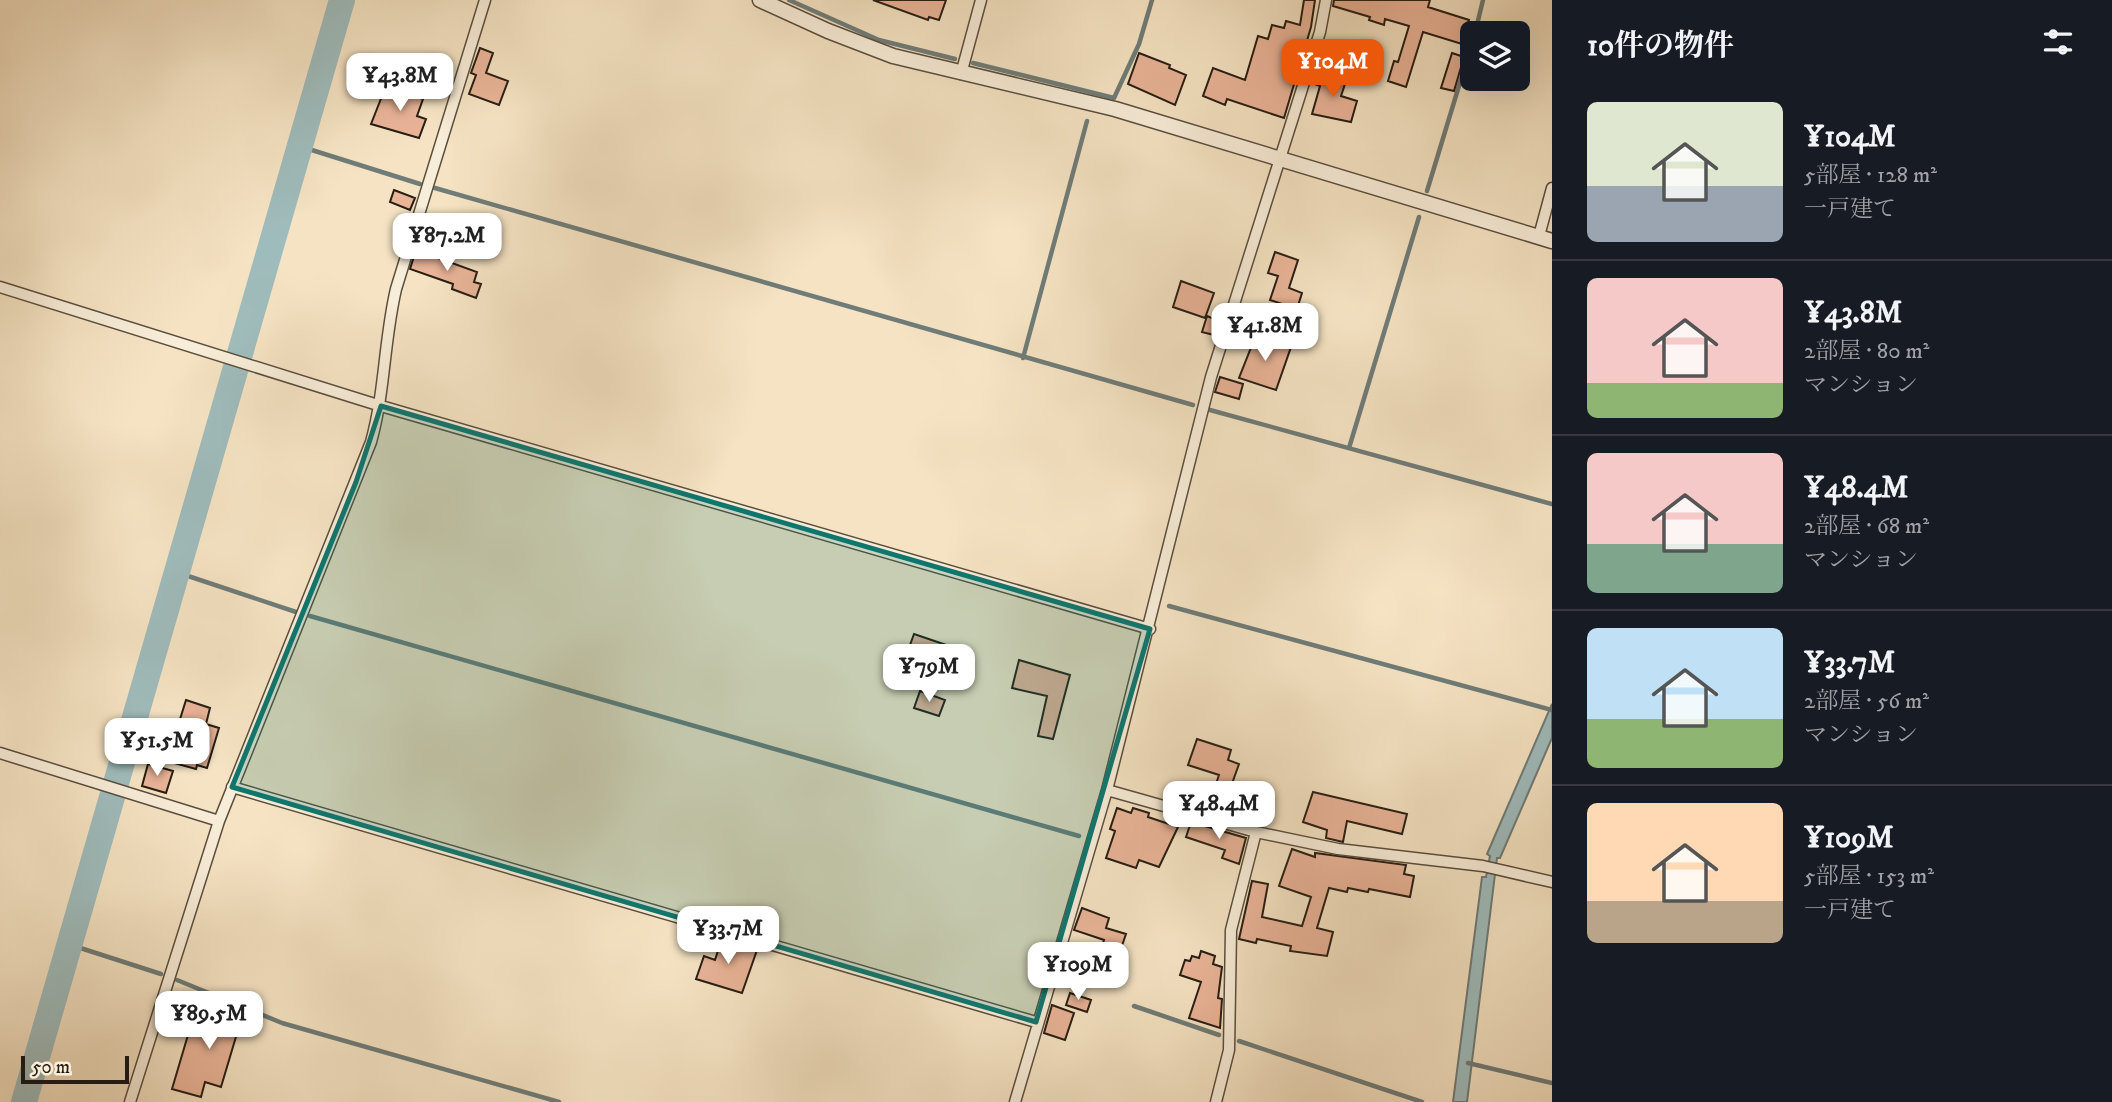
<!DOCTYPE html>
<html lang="ja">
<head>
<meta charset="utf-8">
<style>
	body { margin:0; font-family:"IM FELL DW Pica","Noto Serif JP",serif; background:#242831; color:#f1f3f6; height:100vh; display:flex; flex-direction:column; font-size:26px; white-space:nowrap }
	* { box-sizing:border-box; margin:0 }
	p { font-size:23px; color:#9ea1a6 }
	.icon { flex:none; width:38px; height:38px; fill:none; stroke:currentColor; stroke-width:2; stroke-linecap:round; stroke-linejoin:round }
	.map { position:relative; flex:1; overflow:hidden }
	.side { display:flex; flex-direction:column; background:#171b24; width:560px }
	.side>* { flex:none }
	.tools { position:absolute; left:1460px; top:21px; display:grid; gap:14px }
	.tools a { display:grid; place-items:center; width:70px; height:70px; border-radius:10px; background:#171b24; box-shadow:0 7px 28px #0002; font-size:35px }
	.scale { position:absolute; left:21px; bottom:18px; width:108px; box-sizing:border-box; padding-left:7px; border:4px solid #271d13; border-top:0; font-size:19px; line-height:24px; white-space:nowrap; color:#271d13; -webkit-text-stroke:5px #f8edd8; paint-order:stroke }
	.price { position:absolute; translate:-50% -60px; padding:0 16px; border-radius:14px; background:#fff; color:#222; font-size:23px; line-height:46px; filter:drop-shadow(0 2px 4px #0008) }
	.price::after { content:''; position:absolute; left:50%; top:42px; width:21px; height:16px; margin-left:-10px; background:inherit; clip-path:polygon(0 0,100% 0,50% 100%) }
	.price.on { background:#ea580c; color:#fff }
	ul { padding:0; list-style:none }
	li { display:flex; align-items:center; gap:21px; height:175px; padding:0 35px }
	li+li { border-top:2px solid #363941 }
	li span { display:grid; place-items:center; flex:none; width:196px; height:140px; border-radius:10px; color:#555 }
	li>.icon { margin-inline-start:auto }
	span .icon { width:84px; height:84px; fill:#fffc; stroke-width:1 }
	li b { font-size:30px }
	h2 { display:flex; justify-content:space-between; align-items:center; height:84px; padding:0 35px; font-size:30px }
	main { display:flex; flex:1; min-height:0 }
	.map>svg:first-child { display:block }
</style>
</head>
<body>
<main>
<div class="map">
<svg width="1552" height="1102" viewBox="0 0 1552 1102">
	<rect width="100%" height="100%" fill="#f5e3c3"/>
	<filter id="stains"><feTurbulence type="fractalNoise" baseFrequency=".00286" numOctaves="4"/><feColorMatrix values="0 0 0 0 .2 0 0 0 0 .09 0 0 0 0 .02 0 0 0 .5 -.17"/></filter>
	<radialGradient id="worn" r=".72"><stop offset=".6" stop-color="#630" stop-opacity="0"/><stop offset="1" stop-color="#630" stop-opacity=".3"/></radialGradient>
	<!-- water -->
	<path fill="#9fbcbc" stroke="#6f7c78" stroke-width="2" d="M1552 704V738L1500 858H1497L1467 1102H1453L1482 877H1486L1490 856 1487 854Z"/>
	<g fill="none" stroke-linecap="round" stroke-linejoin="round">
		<!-- stream -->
		<path stroke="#6f7c78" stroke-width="4.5" d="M789 0 879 40 955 59
			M1475 33 1483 0
			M973 63 1114 98 1139 44 1152 0
			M299 146 420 184
			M435 188 1193 405
			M1427 191 1472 43
			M1023 358 1087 121
			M1210 410 1552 504
			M1349 448 1419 217
			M176 572 296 612
			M1169 606 1552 710
			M310 616 1079 836
			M68 944 161 974
			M177 980 282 1023 559 1102
			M1134 1006 1219 1035
			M1239 1041 1422 1102
			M1468 1063 1552 1083"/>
		<!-- river -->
		<path stroke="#9fbcbc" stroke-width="26" d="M24 1102 342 0"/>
	</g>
	<!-- building -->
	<path fill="#e9b498" stroke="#271d13" stroke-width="2" d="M873 0H946L939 20 929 17 928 20Z
		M1304 0H1315L1311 27 1284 118 1227 99 1225 105 1203 96 1213 68 1245 80 1258 36 1268 39 1272 25 1284 28 1286 21 1300 25Z
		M1334 0H1430L1428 7 1469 20 1462 44 1423 32 1406 87 1388 81 1394 61 1398 62 1409 26 1385 19 1384 25 1369 20 1370 17 1333 6Z
		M480 48 493 53 486 73 508 81 499 105 469 94 476 75 471 73Z
		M1139 53 1170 65 1169 68 1186 75 1175 105 1128 84Z
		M1452 53 1464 57 1454 91 1441 88Z
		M1316 72 1346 81 1341 96 1357 101 1351 122 1312 114 1320 86 1312 83Z
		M386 86 423 99 417 116 426 119 419 138 371 124Z
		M394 190 415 198 410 210 390 202Z
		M416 250 477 272 474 282 481 284 476 298 452 289 453 284 410 269Z
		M1275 252 1298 260 1289 288 1302 293 1297 309 1270 300 1278 276 1268 273Z
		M1181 281 1214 293 1205 318 1173 307Z
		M1207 316 1219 321 1214 335 1202 332Z
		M1256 335 1291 347 1276 390 1239 378Z
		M1220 377 1243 384 1239 399 1215 392Z
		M914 634 955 648 947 673 905 659Z
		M1019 660 1070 675 1053 739 1038 736 1047 696 1012 688Z
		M920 691 945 700 939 716 914 708Z
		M186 700 210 708 206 724 219 728 207 768 197 765 196 769 167 761Z
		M1197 739 1231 750 1228 760 1239 764 1221 814 1207 810 1219 775 1188 765Z
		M148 764 173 771 166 793 142 786Z
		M1313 792 1407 814 1402 834 1347 821 1343 842 1326 838 1327 830 1303 822Z
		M1117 808 1131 813 1133 808 1149 813 1148 817 1178 827 1159 867 1139 860 1136 868 1106 858 1115 831 1110 829Z
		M1191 822 1246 838 1239 864 1222 858 1225 850 1186 837Z
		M1292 849 1315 857V853L1406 865 1404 874 1414 876 1410 897 1369 889 1368 892 1348 888 1347 892 1329 888 1317 928 1333 932 1327 956 1290 951 1291 946 1257 939 1256 943 1239 939 1252 881 1268 884 1262 917 1302 926 1311 897 1279 886Z
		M1082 908 1109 918 1106 928 1126 934 1113 972 1095 966 1104 940 1074 930Z
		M722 938 757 950 742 993 696 979 704 956 715 960Z
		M1201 951 1215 956 1213 964 1222 967 1218 998 1222 999 1220 1028 1189 1018 1201 982 1180 975 1185 960 1190 961 1192 956 1199 958Z
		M1070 993 1091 1000 1087 1012 1066 1005Z
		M1052 1005 1074 1013 1065 1040 1044 1033Z
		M218 1008 254 1019 250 1034 238 1030 221 1087 205 1082 201 1097 172 1089 193 1018 213 1024Z"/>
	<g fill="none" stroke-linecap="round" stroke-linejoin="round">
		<defs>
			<path id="minor" d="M961 74 981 0
				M1539 236 1552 188
				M0 287 381 406 1150 629
				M0 753 219 821
				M232 787 1036 1022
				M1107 790 1256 832 1338 849 1483 866 1552 882
				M130 1102 219 821 371 442C385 392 384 340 396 289L485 0
				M1015 1102 1107 790 1211 377 1320 32 1326 0
				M1216 1102 1229 1050 1231 930 1256 832"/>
			<path id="tertiary" d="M760 0 828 31 893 56 1115 109 1552 241"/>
		</defs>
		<!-- minor casing -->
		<use href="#minor" stroke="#5a4e3f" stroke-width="13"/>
		<!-- tertiary casing -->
		<use href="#tertiary" stroke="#5a4e3f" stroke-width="17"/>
		<!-- minor -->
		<use href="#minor" stroke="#f8edd8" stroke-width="10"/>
		<!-- tertiary -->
		<use href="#tertiary" stroke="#f8edd8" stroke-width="14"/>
	</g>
	<!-- marked area -->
	<path fill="#0f766e" fill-opacity="0.2" stroke="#0f766e" stroke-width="5" stroke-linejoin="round" d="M381 406 1150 629 1036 1022 232 787 356 482Z"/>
	<rect width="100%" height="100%" filter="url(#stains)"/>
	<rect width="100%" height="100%" fill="url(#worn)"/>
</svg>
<div class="tools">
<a><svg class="icon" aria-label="layers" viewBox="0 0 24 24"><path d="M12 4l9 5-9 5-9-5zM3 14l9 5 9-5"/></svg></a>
</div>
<div class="scale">50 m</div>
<b class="price on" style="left:1333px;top:99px">¥104M</b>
<b class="price" style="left:400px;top:113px">¥43.8M</b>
<b class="price" style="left:447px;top:273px">¥87.2M</b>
<b class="price" style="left:1265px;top:363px">¥41.8M</b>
<b class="price" style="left:929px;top:704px">¥79M</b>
<b class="price" style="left:157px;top:778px">¥51.5M</b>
<b class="price" style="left:1219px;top:841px">¥48.4M</b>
<b class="price" style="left:728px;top:966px">¥33.7M</b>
<b class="price" style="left:1078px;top:1002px">¥109M</b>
<b class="price" style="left:209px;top:1051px">¥89.5M</b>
</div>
<section class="side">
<h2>10件の物件<svg class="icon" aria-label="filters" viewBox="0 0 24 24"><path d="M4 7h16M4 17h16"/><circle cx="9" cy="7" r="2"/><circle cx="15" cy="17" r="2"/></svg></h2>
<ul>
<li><span style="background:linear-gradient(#dfe7d0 60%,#9aa5b1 0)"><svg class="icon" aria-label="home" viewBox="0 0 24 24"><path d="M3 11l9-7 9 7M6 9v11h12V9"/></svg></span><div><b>¥104M</b><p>5部屋 · 128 m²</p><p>一戸建て</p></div></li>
<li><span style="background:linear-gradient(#f6c9c9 75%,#8fb573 0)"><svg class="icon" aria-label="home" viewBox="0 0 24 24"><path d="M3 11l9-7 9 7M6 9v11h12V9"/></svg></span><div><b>¥43.8M</b><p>2部屋 · 80 m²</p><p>マンション</p></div></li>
<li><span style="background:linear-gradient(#f6c9c9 65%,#7fa58c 0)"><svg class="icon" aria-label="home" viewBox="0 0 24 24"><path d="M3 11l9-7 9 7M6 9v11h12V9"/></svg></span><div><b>¥48.4M</b><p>2部屋 · 68 m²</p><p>マンション</p></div></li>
<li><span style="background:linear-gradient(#bfe0f5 65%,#8fb573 0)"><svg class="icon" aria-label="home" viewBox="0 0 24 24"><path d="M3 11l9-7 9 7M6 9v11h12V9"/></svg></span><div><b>¥33.7M</b><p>2部屋 · 56 m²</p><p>マンション</p></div></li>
<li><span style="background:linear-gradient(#ffd9b3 70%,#b9a48a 0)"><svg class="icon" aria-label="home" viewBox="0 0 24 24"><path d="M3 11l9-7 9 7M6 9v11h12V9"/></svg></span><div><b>¥109M</b><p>5部屋 · 153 m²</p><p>一戸建て</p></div></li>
</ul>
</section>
</main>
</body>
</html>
